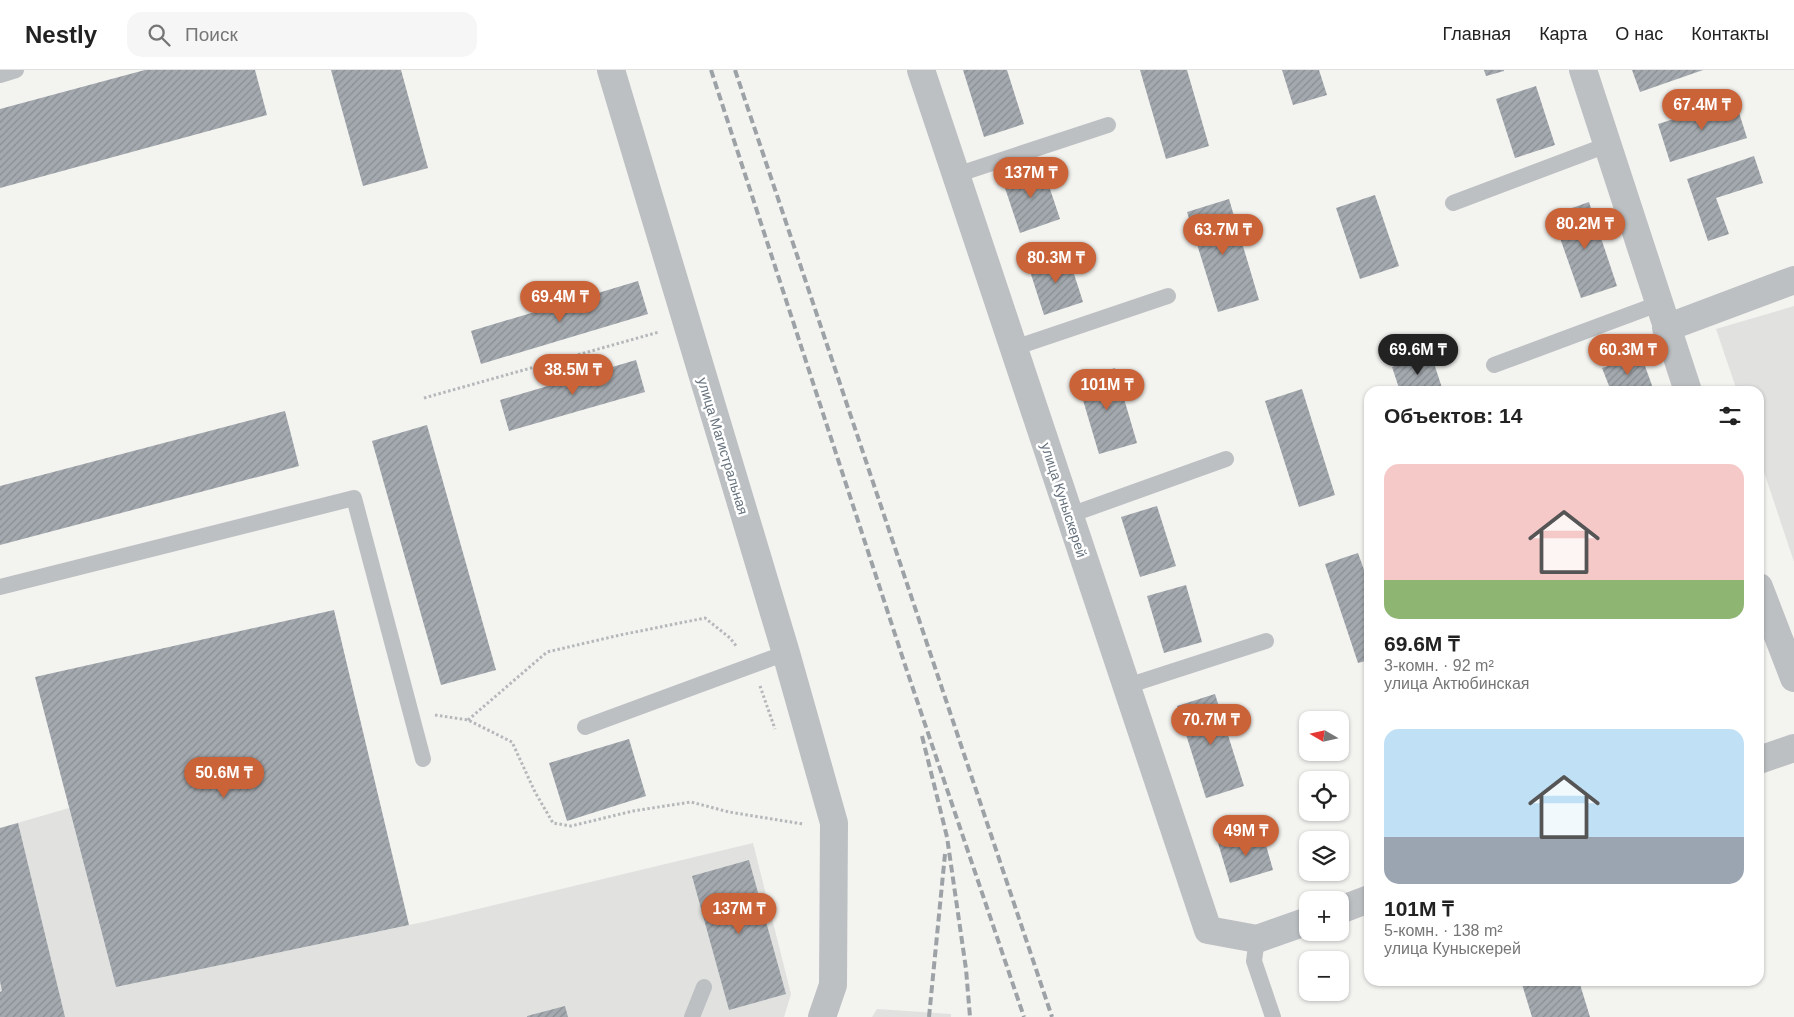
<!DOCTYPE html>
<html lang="ru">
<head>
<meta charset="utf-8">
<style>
	body { margin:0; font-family:Helvetica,sans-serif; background:#f6f6f6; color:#222; height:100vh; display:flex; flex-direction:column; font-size:19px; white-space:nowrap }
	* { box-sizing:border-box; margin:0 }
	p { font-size:16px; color:#767676 }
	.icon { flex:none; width:28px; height:28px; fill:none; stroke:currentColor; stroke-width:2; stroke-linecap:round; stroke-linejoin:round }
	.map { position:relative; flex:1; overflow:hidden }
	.sheet { position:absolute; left:1364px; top:316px; width:400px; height:600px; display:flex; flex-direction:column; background:#fff; border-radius:15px; box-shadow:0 1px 4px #0004 }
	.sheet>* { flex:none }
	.needle { width:32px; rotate:279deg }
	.controls { position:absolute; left:1299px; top:641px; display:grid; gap:10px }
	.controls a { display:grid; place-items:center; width:50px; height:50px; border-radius:10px; background:#fff; box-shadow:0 1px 4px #0004; font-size:25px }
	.price { position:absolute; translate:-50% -42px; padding:0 11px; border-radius:18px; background:#cb6338; color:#fff; font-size:16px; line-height:32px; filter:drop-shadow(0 1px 2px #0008) }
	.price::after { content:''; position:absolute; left:50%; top:30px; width:15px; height:11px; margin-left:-8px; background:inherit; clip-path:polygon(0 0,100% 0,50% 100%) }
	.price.current { background:#222; color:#fff }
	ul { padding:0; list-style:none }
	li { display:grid; align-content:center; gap:10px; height:265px; padding:0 20px }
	li span { display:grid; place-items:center; height:155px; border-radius:15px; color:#555 }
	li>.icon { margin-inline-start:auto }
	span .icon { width:90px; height:90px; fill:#fffc; stroke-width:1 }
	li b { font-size:21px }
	h2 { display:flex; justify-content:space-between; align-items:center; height:60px; padding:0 20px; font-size:21px }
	header { display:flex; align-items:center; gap:30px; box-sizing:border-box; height:70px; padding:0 25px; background:#fff; border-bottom:1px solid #e0e0e0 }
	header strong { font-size:24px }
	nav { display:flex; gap:28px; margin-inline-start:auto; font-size:18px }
	.search { width:350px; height:45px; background:#f6f6f6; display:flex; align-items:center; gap:12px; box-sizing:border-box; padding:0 18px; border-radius:15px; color:#767676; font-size:19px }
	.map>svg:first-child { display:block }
</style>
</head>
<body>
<header>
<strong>Nestly</strong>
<div class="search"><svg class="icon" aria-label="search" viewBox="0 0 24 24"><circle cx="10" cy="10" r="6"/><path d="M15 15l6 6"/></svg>Поиск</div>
<nav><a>Главная</a><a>Карта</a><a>О нас</a><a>Контакты</a></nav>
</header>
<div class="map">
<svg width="1794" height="947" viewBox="0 0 1794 947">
	<defs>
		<pattern id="building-hatch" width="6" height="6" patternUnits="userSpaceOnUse" patternTransform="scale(1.25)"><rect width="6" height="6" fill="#a3a9ae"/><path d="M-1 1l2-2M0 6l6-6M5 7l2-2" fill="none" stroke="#898e93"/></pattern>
	</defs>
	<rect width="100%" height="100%" fill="#f3f3f0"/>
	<!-- built -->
	<path fill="#e1e2e0" d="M1794 236V492L1759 387V321H1737L1716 259Z
		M69 738 116 917 428 851 753 773 791 924 784 947H0V758Z
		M877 939 951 944V947H872Z"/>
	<!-- building -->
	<path fill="url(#building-hatch)" d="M145 0H255L267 45 0 118V39Z
		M331 0H401L428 98 363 116Z
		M963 0H1007L1024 54 984 67Z
		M1140 0H1187L1209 76 1166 89Z
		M1282 0H1319L1327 25 1293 35Z
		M1484 0H1504V1L1486 6Z
		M1632 0H1703L1640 22Z
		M1536 16 1555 75 1515 88 1496 29Z
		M1735 30 1747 68 1670 92 1658 54Z
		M1754 86 1763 113 1716 128 1729 164 1708 171 1687 109Z
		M1042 95 1060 149 1020 163 1002 109Z
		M1375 125 1399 196 1360 209 1336 138Z
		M1229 129 1259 230 1218 242 1187 142Z
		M1589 132 1617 216 1581 228 1552 145Z
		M1067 182 1083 232 1044 245 1028 195Z
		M638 211 648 244 481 294 471 261Z
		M1431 284 1443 321H1400L1392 297Z
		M1641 285 1654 321H1611L1602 298Z
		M636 290 645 322 509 361 500 330Z
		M1115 298 1137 373 1099 384 1077 310Z
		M1302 319 1335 425 1299 437 1265 331Z
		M285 341 299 396 0 475V416Z
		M427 355 496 600 441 615 372 371Z
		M1157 436 1176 496 1140 507 1121 447Z
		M1358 483 1369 514V590L1358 593 1325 494Z
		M1186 515 1202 572 1164 583 1147 526Z
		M334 540 409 855 116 917 35 607Z
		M1215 624 1244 716 1206 728 1177 636Z
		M629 669 646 726 567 751 549 693Z
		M18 753 65 947H0V922L2 921 0 911V758Z
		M1262 761 1273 800 1230 813 1218 773Z
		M749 790 786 924 729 940 692 806Z
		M1521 911H1579L1590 947H1532Z
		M565 936 568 947H527V946Z"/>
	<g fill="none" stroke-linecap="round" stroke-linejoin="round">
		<!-- path -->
		<path stroke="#b5b8ba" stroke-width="3" stroke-dasharray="2.5 2.5" stroke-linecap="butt" d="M424 328 659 262
			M760 616 775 659
			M435 645 468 650 512 672 535 722 553 753 571 756 633 741 691 732 729 742 803 754
			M468 650 547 582 620 565 705 548 730 568 737 577"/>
		<!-- lane -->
		<path stroke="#bdc0c3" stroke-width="16" d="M0 5 16 0
			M956 105 1108 55
			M1453 133 1607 75
			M1014 278 1168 226
			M1494 295 1658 234
			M1070 445 1226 389
			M0 517 354 428 423 689
			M1127 616 1266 571
			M585 657 786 583
			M1257 869 1254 891 1273 947
			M692 947 704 917"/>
		<!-- street -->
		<path stroke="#bdc0c3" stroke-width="28" d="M611 0 786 583 834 753 833 915 822 947
			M921 0 1208 860 1257 869 1308 851
			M1583 0 1688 321
			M1666 258 1794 210
			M1759 517 1794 608
			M1759 690 1794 678
			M1340 840 1369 829"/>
		<!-- rail -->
		<path stroke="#9da2a7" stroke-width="4" stroke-dasharray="8 4" stroke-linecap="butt" d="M711 0 906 598 1024 947
			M735 0 1052 947
			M922 666 947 767 966 899 970 947
			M929 947 945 784"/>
	</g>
	<g text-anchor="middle" stroke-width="5" stroke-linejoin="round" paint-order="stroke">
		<!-- street labels -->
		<g font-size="14" fill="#66727d" stroke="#fff">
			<text transform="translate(723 376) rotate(73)" y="5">улица Магистральная</text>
			<text transform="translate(1064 430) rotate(72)" y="5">улица Куныскерей</text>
		</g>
	</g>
</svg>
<div class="controls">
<a><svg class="needle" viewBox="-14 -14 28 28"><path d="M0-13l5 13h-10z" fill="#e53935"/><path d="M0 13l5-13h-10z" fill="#767676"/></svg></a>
<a><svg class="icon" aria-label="locate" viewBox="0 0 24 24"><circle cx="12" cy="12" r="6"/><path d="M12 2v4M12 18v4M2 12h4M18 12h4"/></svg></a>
<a><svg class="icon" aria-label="layers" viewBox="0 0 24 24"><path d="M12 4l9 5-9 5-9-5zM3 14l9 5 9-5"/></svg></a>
<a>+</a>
<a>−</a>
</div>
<b class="price" style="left:1702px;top:61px">67.4M ₸</b>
<b class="price" style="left:1031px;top:129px">137M ₸</b>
<b class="price" style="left:1585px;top:180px">80.2M ₸</b>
<b class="price" style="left:1223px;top:186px">63.7M ₸</b>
<b class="price" style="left:1056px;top:214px">80.3M ₸</b>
<b class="price" style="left:560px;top:253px">69.4M ₸</b>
<b class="price current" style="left:1418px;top:306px">69.6M ₸</b>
<b class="price" style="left:1628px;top:306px">60.3M ₸</b>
<b class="price" style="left:573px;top:326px">38.5M ₸</b>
<b class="price" style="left:1107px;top:341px">101M ₸</b>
<b class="price" style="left:1211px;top:676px">70.7M ₸</b>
<b class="price" style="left:224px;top:729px">50.6M ₸</b>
<b class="price" style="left:1246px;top:787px">49M ₸</b>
<b class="price" style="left:739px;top:865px">137M ₸</b>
<section class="sheet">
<h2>Объектов: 14<svg class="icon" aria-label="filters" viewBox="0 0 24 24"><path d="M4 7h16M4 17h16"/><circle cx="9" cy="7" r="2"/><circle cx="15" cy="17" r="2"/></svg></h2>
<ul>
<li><span style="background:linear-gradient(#f6c9c9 75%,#8fb573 0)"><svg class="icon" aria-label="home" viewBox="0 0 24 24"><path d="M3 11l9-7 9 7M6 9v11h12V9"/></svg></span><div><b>69.6M ₸</b><p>3-комн. · 92 m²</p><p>улица Актюбинская</p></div></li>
<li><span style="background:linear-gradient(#bfe0f5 70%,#9aa5b1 0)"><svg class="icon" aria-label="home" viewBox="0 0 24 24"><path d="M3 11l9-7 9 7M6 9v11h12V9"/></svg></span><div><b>101M ₸</b><p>5-комн. · 138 m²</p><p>улица Куныскерей</p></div></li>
</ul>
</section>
</div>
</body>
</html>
